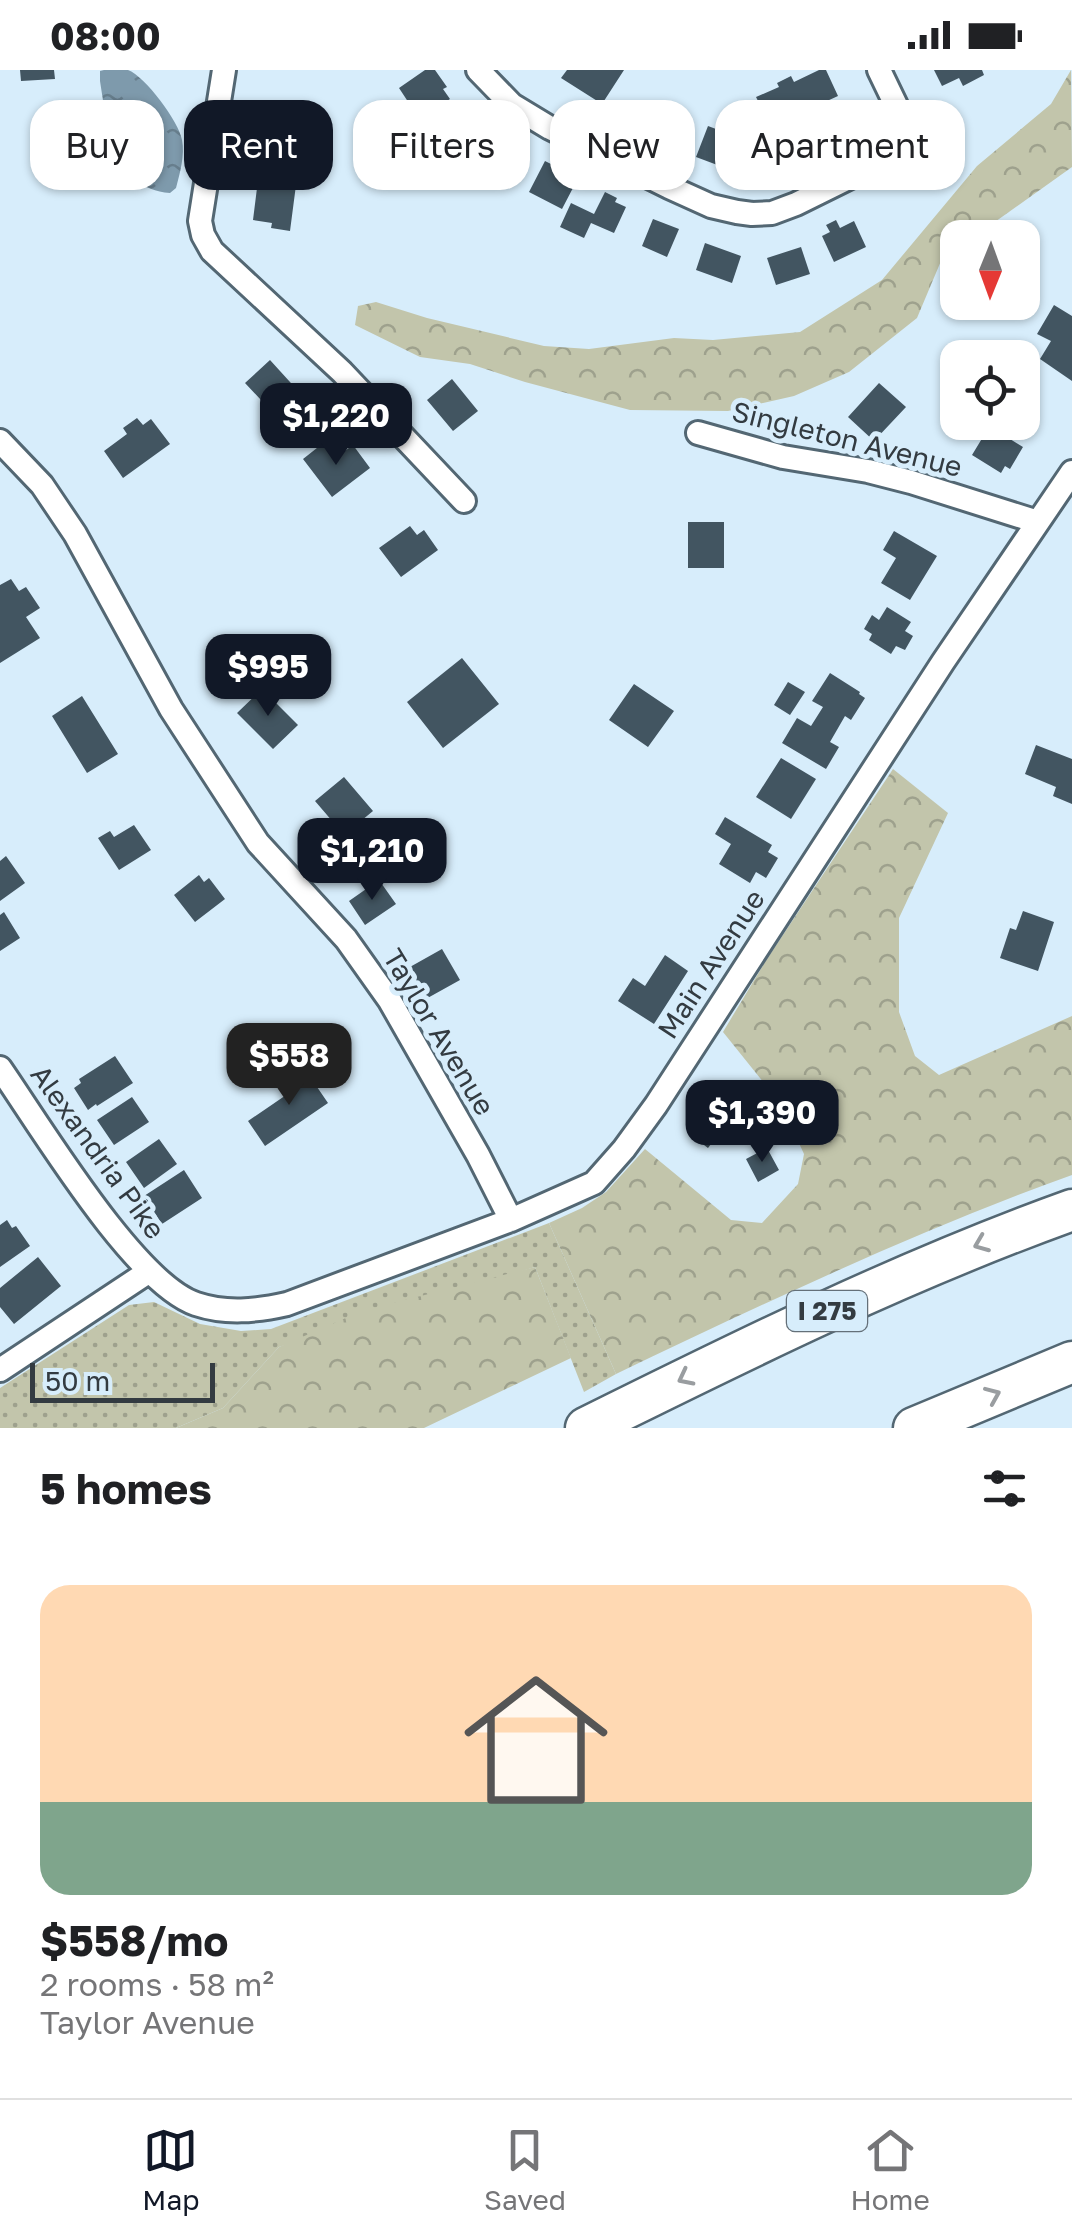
<!DOCTYPE html>
<html lang="en">
<head>
<meta charset="utf-8">
<style>
	body { margin:0; font-family:"Golos Text",sans-serif; background:#f6f6f6; color:#202124; height:100vh; display:flex; flex-direction:column; font-size:38px; white-space:nowrap }
	* { box-sizing:border-box; margin:0 }
	p { font-size:32px; color:#757577 }
	.icon { flex:none; width:55px; height:55px; fill:none; stroke:currentColor; stroke-width:2; stroke-linecap:round; stroke-linejoin:round }
	.map { position:relative; height:1358px; overflow:hidden }
	.drawer { display:flex; flex-direction:column; background:#fff; flex:1 }
	.drawer>* { flex:none }
	.hud { position:absolute; left:30px; top:30px; width:1012px; height:90px; display:flex; gap:20px }
	.needle { width:65px; rotate:181deg }
	.fabs { position:absolute; left:940px; top:150px; display:grid; gap:20px }
	.fabs a { display:grid; place-items:center; width:100px; height:100px; border-radius:20px; background:#fff; box-shadow:0 2px 8px #0004; font-size:50px }
	.scale { position:absolute; left:30px; bottom:25px; width:185px; box-sizing:border-box; padding-left:10px; border:5px solid #333b41; border-top:0; font-size:28px; line-height:35px; white-space:nowrap; color:#333b41; -webkit-text-stroke:8px #d7edfb; paint-order:stroke }
	.price { position:absolute; translate:-50% -85px; padding:0 22px; border-radius:20px; background:#111827; color:#fff; font-size:32px; line-height:65px; filter:drop-shadow(0 2px 5px #0008) }
	.price::after { content:''; position:absolute; left:50%; top:60px; width:30px; height:22px; margin-left:-15px; background:inherit; clip-path:polygon(0 0,100% 0,50% 100%) }
	.price.current { background:#222; color:#fff }
	ul { padding:0; list-style:none }
	li { display:grid; align-content:center; gap:20px; height:530px; padding:0 40px }
	li span { display:grid; place-items:center; height:310px; border-radius:30px; color:#555 }
	li>.icon { margin-inline-start:auto }
	span .icon { width:180px; height:180px; fill:#fffc; stroke-width:1 }
	li b { font-size:42px }
	h2 { display:flex; justify-content:space-between; align-items:center; height:120px; padding:0 40px; font-size:42px }
	.pill { padding:0 35px; border-radius:30px; background:#fff; box-shadow:0 2px 8px #0004; font-size:35px; line-height:90px }
	.pill.current { background:#111827; color:#fff }
	.status { display:flex; justify-content:space-between; align-items:center; height:70px; padding:0 50px; background:#fff; direction:ltr }
	.status svg { height:28px; fill:currentColor }
	.tabs { display:flex; justify-content:space-around; align-items:center; height:140px; border-top:2px solid #e0e0e0; background:#fff; font-size:28px; color:#757577 }
	.tabs a { display:grid; justify-items:center; gap:5px }
	.tabs .current { color:#111827 }
	.map>svg:first-child { display:block }
</style>
</head>
<body>
<div class="status"><b>08:00</b><svg viewBox="0 0 49 12"><path d="M0 12V9h3v3zM5 12V6h3v6zM10 12V3h3v9zM15 12V0h3v12zM26 1h20v11H26zM47 4h2v5h-2z"/></svg></div>
<div class="map">
<svg width="1072" height="1358" viewBox="0 0 1072 1358">
	<defs>
		<pattern id="grass-dots" width="8" height="8" patternUnits="userSpaceOnUse" patternTransform="scale(2.5)"><rect width="8" height="8" fill="#c2c5ab"/><path d="M2 2h.1M6 6h.1" fill="none" stroke="#9ea18d" stroke-width="1.8" stroke-linecap="round"/></pattern>
		<pattern id="forest-crowns" width="20" height="18" patternUnits="userSpaceOnUse" patternTransform="scale(2.5)"><rect width="20" height="18" fill="#c2c5ab"/><path d="M2 6a3 3 0 1 1 6 0M12 15a3 3 0 1 1 6 0" fill="none" stroke="#9ea18d"/></pattern>
		<pattern id="water-ripples" width="26" height="14" patternUnits="userSpaceOnUse" patternTransform="scale(2.5)"><rect width="26" height="14" fill="#7e9aac"/><path d="M2 4q2-2 4 0t4 0M15 11q2-2 4 0t4 0" fill="none" stroke="#687f8e"/></pattern>
	</defs>
	<rect width="100%" height="100%" fill="#d7edfb"/>
	<!-- grass -->
	<path fill="url(#grass-dots)" d="M549 1153 616 1304 584 1322 535 1197 279 1277 223 1338 176 1358H0V1318L129 1235 154 1232 200 1254 241 1261 271 1259Z"/>
	<!-- forest -->
	<path fill="url(#forest-crowns)" d="M1071 0 1072 97 992 154 949 172 917 248 849 302 794 326 728 341 630 340 525 312 470 294 420 287 355 255 358 236 376 232 427 248 544 276 589 279 674 268 713 270 800 262 882 210 977 96 1051 34Z
		M893 699 948 743 899 848V942L915 986 939 1005 1072 946V1105C916 1161 765 1233 616 1304L549 1153 582 1138 606 1122 645 1079 731 1150 762 1153 798 1114 804 1084 781 1034 723 962 765 892Z
		M535 1197 571 1288 424 1358H176L223 1338 279 1277 362 1241Z"/>
	<!-- water -->
	<path fill="url(#water-ripples)" d="M104 0C111 0 122 0 128 0 145 6 179 52 182 70 185 85 180 103 176 118L170 123C113 119 107 55 100 11V1Z"/>
	<!-- building -->
	<path fill="#425561" d="M20 0H54L55 9 21 11Z
		M425 0H435L447 17 443 19 450 29 420 50 399 18Z
		M567 0H624L602 34 561 8Z
		M819 0H826L838 26 781 52 776 42 766 47 756 27 779 17 777 13 791 6 794 12Z
		M934 0H982L984 5 963 16 959 8 942 16Z
		M836 39 841 48 846 46 853 60 849 62 854 72 823 87 806 54Z
		M468 54 515 87 499 108 468 86 461 96 445 85Z
		M708 56 748 71 736 102 696 87Z
		M545 91 565 101 562 107 575 114 562 139 529 122Z
		M256 94 294 99 292 114 296 115 290 161 271 158 272 153 253 150 257 118 253 117Z
		M605 122 617 128 615 132 626 137 614 163 591 153 584 168 560 157 571 133 594 144Z
		M653 149 679 159 667 187 642 176Z
		M836 150 840 158 854 151 866 177 834 192 822 166 830 162 826 155Z
		M705 173 741 186 732 213 696 200Z
		M801 177 810 204 776 215 767 188Z
		M1054 235 1072 246V311L1040 289 1051 271 1037 264Z
		M270 290 300 323 276 346 245 313Z
		M452 309 478 341 453 361 427 330Z
		M879 313 906 337 874 371 848 347Z
		M137 348 143 355 151 349 170 374 123 408 104 381 127 364 123 358Z
		M992 352H1004L1016 359 1010 369 1023 377 1010 399 1005 396 1001 403 972 385Z
		M322 374 334 389 353 375 370 398 332 427 303 389Z
		M688 452H724V498H688Z
		M410 456 417 465 424 460 438 480 401 507 379 478Z
		M894 461 937 486 910 530 881 513 896 488 883 480Z
		M11 509 19 521 26 517 40 538 26 547 40 568 0 593V515Z
		M887 537 911 552 905 561 913 566 905 580 896 576 891 584 869 570 872 564 864 559 872 545 879 550Z
		M462 588 499 634 443 678 407 632Z
		M830 603 860 622 859 624 865 628 851 650 845 646 830 672 839 677 826 699 782 673 797 648 811 656 823 637 812 631Z
		M788 612 805 622 790 645 774 635Z
		M634 614 674 641 648 677 609 650Z
		M262 619 298 655 273 679 237 643Z
		M82 626 118 684 87 703 52 646Z
		M1036 675 1072 689V734L1053 726 1056 717 1025 704Z
		M781 688 816 709 791 749 756 727Z
		M344 707 373 741 350 760 345 755 339 759 315 731Z
		M725 747 772 775 768 782 778 788 766 808 756 802 750 813 719 794 731 774 715 764Z
		M134 755 151 780 119 800 98 768 110 761 114 767Z
		M6 786 25 813 0 831V791Z
		M199 805 204 812 209 808 225 829 195 852 174 825Z
		M379 810 396 834 365 855 349 831Z
		M1023 841 1054 852 1038 901 1000 888 1010 858 1016 860Z
		M4 842 20 868 0 881V845Z
		M442 879 460 910 424 930 418 918 412 921 401 902Z
		M665 885 688 901 654 954 618 931 633 908 645 916Z
		M115 986 133 1013 97 1036 96 1034 88 1040 74 1018 81 1013 79 1009Z
		M304 998 328 1033 265 1076 248 1051 292 1021 285 1011Z
		M132 1027 149 1052 114 1075 97 1050Z
		M713 1029 740 1049 727 1066 720 1062 708 1078 688 1063Z
		M159 1069 177 1094 144 1118 126 1092Z
		M767 1078 779 1100 758 1112 746 1089Z
		M184 1100 202 1128 162 1154 144 1126Z
		M7 1150 12 1158 16 1156 30 1176 0 1197V1155Z
		M38 1187 61 1216 14 1254 0 1237V1218Z"/>
	<g fill="none" stroke-linecap="round" stroke-linejoin="round">
		<defs>
			<path id="street" d="M224 0 200 151 203 165 212 181 342 302 464 431
				M478 0 512 35 550 58 669 117 711 136 737 142 752 144 772 143 796 134 893 86 904 73 906 56 879 0
				M698 363 783 387 868 401 911 412 1038 452
				M0 371 42 415 75 464 171 639 258 773 346 869 390 931 478 1085 511 1150
				M0 998C39 1054 134 1213 196 1234 226 1244 256 1241 287 1234L511 1150 594 1113 624 1079 656 1035 943 592 1072 402
				M0 1300 148 1202"/>
			<path id="highway" d="M586 1358C745 1279 905 1200 1072 1140
				M914 1358 1072 1292"/>
		</defs>
		<!-- street casing -->
		<use href="#street" stroke="#536773" stroke-width="28"/>
		<!-- highway casing -->
		<use href="#highway" stroke="#536773" stroke-width="45"/>
		<!-- street -->
		<use href="#street" stroke="#fff" stroke-width="22"/>
		<!-- highway -->
		<use href="#highway" stroke="#fff" stroke-width="40"/>
	</g>
	<!-- one-way arrows -->
	<defs><path id="oneway-chevron" d="M-2-3.5L2.5 0L-2 3.5" fill="none" stroke-width="1.6" stroke-linecap="round" stroke-linejoin="round" transform="scale(2.5)"/></defs>
	<g stroke="#999da0">
		<use href="#oneway-chevron" transform="translate(981 1174) rotate(158)"/>
		<use href="#oneway-chevron" transform="translate(685 1308) rotate(153)"/>
		<use href="#oneway-chevron" transform="translate(993 1325) rotate(-23)"/>
	</g>
	<g text-anchor="middle" stroke-width="10" stroke-linejoin="round" paint-order="stroke">
		<!-- shield labels -->
		<rect fill="#d7edfb" stroke="#647079" stroke-width="2.5" x="787" y="1221" width="80" height="40" rx="8"/>
		<g font-size="25" font-weight="bold" fill="#333b41">
			<text x="827" y="1250">I 275</text>
		</g>
		<!-- street labels -->
		<g font-size="28" fill="#333b41" stroke="#d7edfb">
			<text transform="translate(847 369) rotate(14)" y="10">Singleton Avenue</text>
			<text transform="translate(711 894) rotate(-57)" y="10">Main Avenue</text>
			<text transform="translate(439 962) rotate(59)" y="10">Taylor Avenue</text>
			<text transform="translate(98 1082) rotate(54)" y="10">Alexandria Pike</text>
		</g>
	</g>
</svg>
<div class="fabs">
<a><svg class="needle" viewBox="-14 -14 28 28"><path d="M0-13l5 13h-10z" fill="#e53935"/><path d="M0 13l5-13h-10z" fill="#757577"/></svg></a>
<a><svg class="icon" aria-label="locate" viewBox="0 0 24 24"><circle cx="12" cy="12" r="6"/><path d="M12 2v4M12 18v4M2 12h4M18 12h4"/></svg></a>
</div>
<div class="scale">50 m</div>
<b class="price" style="left:336px;top:398px">$1,220</b>
<b class="price" style="left:268px;top:649px">$995</b>
<b class="price" style="left:372px;top:833px">$1,210</b>
<b class="price current" style="left:289px;top:1038px">$558</b>
<b class="price" style="left:762px;top:1095px">$1,390</b>
<div class="hud">
<a class="pill">Buy</a>
<a class="pill current">Rent</a>
<a class="pill">Filters</a>
<a class="pill">New</a>
<a class="pill">Apartment</a>
</div>
</div>
<section class="drawer">
<h2>5 homes<svg class="icon" aria-label="filters" viewBox="0 0 24 24"><path d="M4 7h16M4 17h16"/><circle cx="9" cy="7" r="2"/><circle cx="15" cy="17" r="2"/></svg></h2>
<ul>
<li><span style="background:linear-gradient(#ffd9b3 70%,#7fa58c 0)"><svg class="icon" aria-label="home" viewBox="0 0 24 24"><path d="M3 11l9-7 9 7M6 9v11h12V9"/></svg></span><div><b>$558/mo</b><p>2 rooms · 58 m²</p><p>Taylor Avenue</p></div></li>
</ul>
</section>
<nav class="tabs">
<a class="current"><svg class="icon" aria-label="map" viewBox="0 0 24 24"><path d="M3 6l6-2 6 2 6-2v14l-6 2-6-2-6 2zM9 4v14M15 6v14"/></svg>Map</a>
<a><svg class="icon" aria-label="saved" viewBox="0 0 24 24"><path d="M7 4h10v16l-5-4-5 4z"/></svg>Saved</a>
<a><svg class="icon" aria-label="home" viewBox="0 0 24 24"><path d="M3 11l9-7 9 7M6 9v11h12V9"/></svg>Home</a>
</nav>
</body>
</html>
